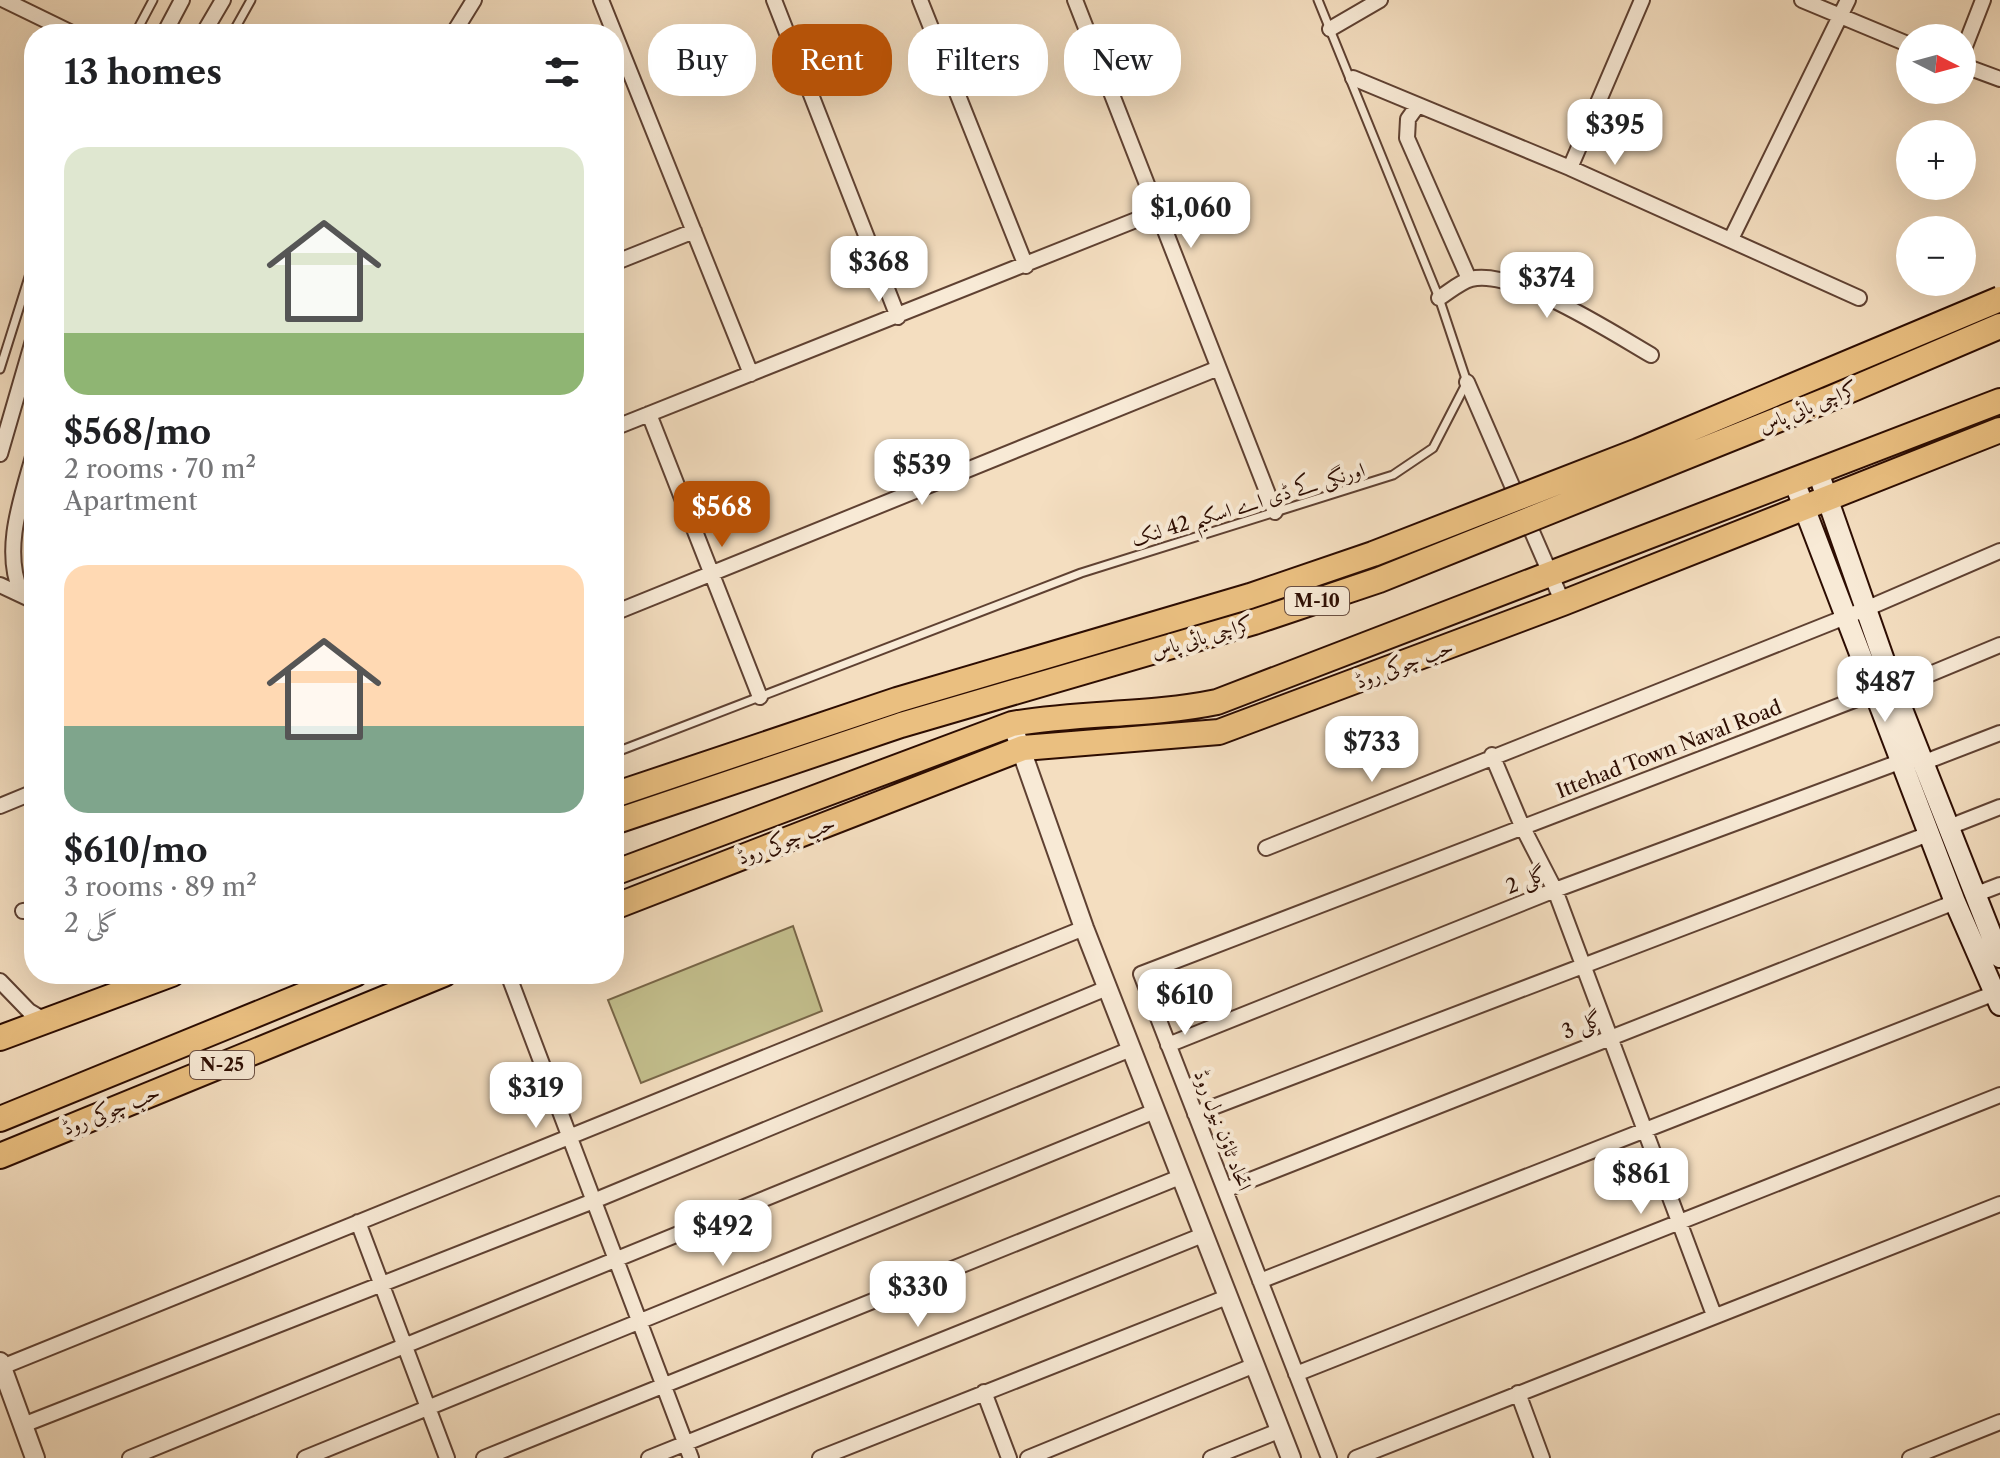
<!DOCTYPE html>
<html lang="en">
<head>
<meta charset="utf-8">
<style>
	body { margin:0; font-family:"Libre Caslon Text",Amiri,serif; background:#f6f6f6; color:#202124; height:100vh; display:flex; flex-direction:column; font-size:30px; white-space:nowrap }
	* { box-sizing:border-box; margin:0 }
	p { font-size:26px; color:#757577 }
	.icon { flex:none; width:44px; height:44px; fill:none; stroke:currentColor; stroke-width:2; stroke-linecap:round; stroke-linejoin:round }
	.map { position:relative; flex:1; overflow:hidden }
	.details { position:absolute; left:24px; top:24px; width:600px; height:960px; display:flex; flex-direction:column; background:#fff; border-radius:32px; box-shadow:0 8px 32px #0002 }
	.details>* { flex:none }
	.top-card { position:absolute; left:648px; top:24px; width:760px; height:72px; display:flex; gap:16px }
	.needle { width:52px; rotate:96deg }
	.controls { position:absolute; left:1896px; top:24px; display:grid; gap:16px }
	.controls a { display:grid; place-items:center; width:80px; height:80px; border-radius:50%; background:#fff; box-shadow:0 8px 32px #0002; font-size:40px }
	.price { position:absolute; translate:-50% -68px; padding:0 18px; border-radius:16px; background:#fff; color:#222; font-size:26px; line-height:52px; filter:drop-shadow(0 2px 4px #0008) }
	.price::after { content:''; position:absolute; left:50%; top:48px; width:24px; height:18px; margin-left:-12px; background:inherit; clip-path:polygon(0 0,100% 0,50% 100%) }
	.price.on { background:#b45309; color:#fff }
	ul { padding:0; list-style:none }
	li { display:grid; align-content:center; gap:16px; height:424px; padding:0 40px }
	li span { display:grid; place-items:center; height:248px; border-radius:24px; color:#555 }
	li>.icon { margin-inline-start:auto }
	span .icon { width:144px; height:144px; fill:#fffc; stroke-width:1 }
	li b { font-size:34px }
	h2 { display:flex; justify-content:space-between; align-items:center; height:96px; padding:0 40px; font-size:34px }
	.tag { padding:0 28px; border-radius:32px; background:#fff; box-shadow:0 8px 32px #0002; font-size:28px; line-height:72px }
	.tag.on { background:#b45309; color:#fff }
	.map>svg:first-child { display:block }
</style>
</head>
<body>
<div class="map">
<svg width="2000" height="1458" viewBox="0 0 2000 1458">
	<rect width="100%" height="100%" fill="#f4dec0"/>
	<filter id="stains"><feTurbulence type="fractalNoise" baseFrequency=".0025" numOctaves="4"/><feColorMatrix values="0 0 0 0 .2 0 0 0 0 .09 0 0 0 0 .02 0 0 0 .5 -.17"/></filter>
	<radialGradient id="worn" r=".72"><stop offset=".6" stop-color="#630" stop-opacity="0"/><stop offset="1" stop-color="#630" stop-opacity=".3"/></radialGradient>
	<!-- green -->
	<path fill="#c3bf8d" stroke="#786648" stroke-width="2" d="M793 926 822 1011 641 1083 608 1000Z"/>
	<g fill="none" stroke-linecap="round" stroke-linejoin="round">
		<defs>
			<path id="service" d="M135 34 153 0
				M232 34 251 0
				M0 369 34 261
				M18 517 34 509
				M614 753 1081 573 1393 475 1433 448 1467 382 1439 298 1318 0"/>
			<path id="minor" d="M4 0 74 34
				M601 0 751 374
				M774 0 898 317
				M920 0 1026 266
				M1075 0 1275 512
				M1802 0 1910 45
				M1330 29 1380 0
				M164 34 182 0
				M203 34 223 0
				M453 34 474 0
				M1962 54 1983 0
				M1962 65 2000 79
				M1353 78 1570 168 1859 298
				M1418 105 1408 119 1407 138 1469 279
				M1570 168 1642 0
				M1731 239 1848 0
				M614 263 694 231
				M1439 298C1449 292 1460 282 1471 279 1513 268 1613 333 1651 355
				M1467 382 1563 603
				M649 414 760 697
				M614 428 1156 212
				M0 454 34 337
				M0 585 34 601
				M21 593C2 549 22 497 34 453
				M614 613 1216 369
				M1894 689 2000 645
				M1492 755 1522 826 1555 890 1714 1315
				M1925 762 2000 733
				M0 806 34 792
				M1949 827 2000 807
				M1266 848 1868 608 2000 551
				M1974 895 2000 885
				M23 911 34 910
				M508 974 691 1458
				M0 981 29 1011 46 1021
				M1168 1045 1555 890 1902 761
				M1195 1114 1931 833
				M1225 1190 1955 902
				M358 1222 447 1458
				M1260 1281 1995 993
				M2 1367 1084 928
				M1296 1374 2000 1095
				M984 1392 1009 1458
				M1518 1393 1542 1458
				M23 1425 596 1200 1107 988
				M130 1458 1131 1049
				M305 1458 1155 1111
				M484 1458 1180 1177
				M649 1458 1203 1235
				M820 1458 1227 1297
				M1028 1458 1255 1365
				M1211 1458 1281 1430
				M1329 1458 1141 974 1875 692
				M1356 1458 2000 1204
				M1910 1458 2000 1422"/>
			<path id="tertiary" d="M1012 724 1084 928 1291 1458
				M0 1362 35 1458"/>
			<path id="secondary" d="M1818 472 1894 689 2000 957
				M1794 481 1955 902 2000 1005"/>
			<path id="trunk" d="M614 873 1012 724C1080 712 1149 716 1217 702L2000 401
				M614 907 1023 748 1219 732 1563 603 2000 430
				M0 1038 172 974
				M0 1119 355 974
				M0 1156 444 974"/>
		</defs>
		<!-- service casing -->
		<use href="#service" stroke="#5f4132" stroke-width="11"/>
		<!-- minor casing -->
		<use href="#minor" stroke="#5f4132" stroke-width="18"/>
		<!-- tertiary casing -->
		<use href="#tertiary" stroke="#5f4132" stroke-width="22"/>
		<!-- secondary casing -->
		<use href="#secondary" stroke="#2d0d02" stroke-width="24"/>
		<!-- trunk casing -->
		<use href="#trunk" stroke="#2d0d02" stroke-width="28"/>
		<!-- service -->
		<use href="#service" stroke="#f8ead6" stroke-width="7"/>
		<!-- minor -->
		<use href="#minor" stroke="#f8ead6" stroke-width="14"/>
		<!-- tertiary -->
		<use href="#tertiary" stroke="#f8ead6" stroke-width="18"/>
		<!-- secondary -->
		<use href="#secondary" stroke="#f8ead6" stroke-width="20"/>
		<!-- trunk -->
		<use href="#trunk" stroke="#eabf80" stroke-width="24"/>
		<defs>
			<path id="trunk-bridge" d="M614 795 897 700 1250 596 1373 554 1638 451 2000 299
				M614 822 901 725 1254 622 1379 580 1827 400 2000 326"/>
		</defs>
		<!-- trunk-bridge casing -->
		<use href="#trunk-bridge" stroke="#2d0d02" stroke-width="28" stroke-linecap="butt"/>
		<!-- trunk-bridge -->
		<use href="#trunk-bridge" stroke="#eabf80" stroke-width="24"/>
	</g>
	<g text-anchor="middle" stroke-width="8" stroke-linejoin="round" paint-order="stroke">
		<!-- shield labels -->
		<g fill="#f8ead6" stroke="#6a4f42" stroke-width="2">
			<rect x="1285" y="587" width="64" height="28" rx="6"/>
			<rect x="190" y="1051" width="64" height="28" rx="6"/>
		</g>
		<g font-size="18" font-weight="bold" fill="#2d0d02">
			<text x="1317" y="607">M-10</text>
			<text x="222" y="1071">N-25</text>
		</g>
		<!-- street labels -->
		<g font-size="20" fill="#2d0d02" stroke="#f8ead6">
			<text transform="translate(1808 407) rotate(-22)" y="7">کراچی بائی پاس</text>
			<text transform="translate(1248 504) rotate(-17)" y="7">اورنگی کے ڈی اے اسکیم 42 لنک</text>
			<text transform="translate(1202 637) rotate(-16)" y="7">کراچی بائی پاس</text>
			<text transform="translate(1404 664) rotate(-21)" y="7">حب چوکی روڈ</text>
			<text transform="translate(1669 749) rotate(-21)" y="7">Ittehad Town Naval Road</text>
			<text transform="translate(786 840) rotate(-21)" y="7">حب چوکی روڈ</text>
			<text transform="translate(1526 880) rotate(-22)" y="7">گلی 2</text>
			<text transform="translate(1582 1025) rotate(-22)" y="7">گلی 3</text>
			<text transform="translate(111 1110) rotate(-22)" y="7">حب چوکی روڈ</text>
			<text transform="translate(1223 1130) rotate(69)" y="7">اتحاد ٹاؤن نیول روڈ</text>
		</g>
	</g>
	<rect width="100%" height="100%" filter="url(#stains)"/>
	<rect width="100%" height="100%" fill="url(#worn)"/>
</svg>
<div class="controls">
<a><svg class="needle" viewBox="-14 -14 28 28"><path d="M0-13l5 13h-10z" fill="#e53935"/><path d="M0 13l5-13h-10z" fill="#757577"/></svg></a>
<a>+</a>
<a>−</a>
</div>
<b class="price" style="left:1615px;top:167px">$395</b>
<b class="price" style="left:1191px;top:250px">$1,060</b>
<b class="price" style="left:879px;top:304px">$368</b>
<b class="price" style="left:1547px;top:320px">$374</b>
<b class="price" style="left:922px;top:507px">$539</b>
<b class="price on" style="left:722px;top:549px">$568</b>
<b class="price" style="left:1885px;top:724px">$487</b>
<b class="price" style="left:1372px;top:784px">$733</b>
<b class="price" style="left:1185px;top:1037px">$610</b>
<b class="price" style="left:536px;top:1130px">$319</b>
<b class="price" style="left:1641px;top:1216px">$861</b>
<b class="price" style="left:723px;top:1268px">$492</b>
<b class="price" style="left:918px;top:1329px">$330</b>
<div class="top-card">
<a class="tag">Buy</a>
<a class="tag on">Rent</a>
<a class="tag">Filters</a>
<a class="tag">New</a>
</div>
<section class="details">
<h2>13 homes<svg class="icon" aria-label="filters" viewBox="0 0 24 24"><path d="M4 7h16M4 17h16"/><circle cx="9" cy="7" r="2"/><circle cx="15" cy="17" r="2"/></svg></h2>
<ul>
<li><span style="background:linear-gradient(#dfe7d0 75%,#8fb573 0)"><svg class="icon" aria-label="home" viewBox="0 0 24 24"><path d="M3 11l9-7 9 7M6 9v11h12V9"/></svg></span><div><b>$568/mo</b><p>2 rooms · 70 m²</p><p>Apartment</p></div></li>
<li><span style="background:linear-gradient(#ffd9b3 65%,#7fa58c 0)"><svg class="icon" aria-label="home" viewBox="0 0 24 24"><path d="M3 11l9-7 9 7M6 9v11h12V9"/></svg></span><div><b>$610/mo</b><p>3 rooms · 89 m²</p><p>گلی 2</p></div></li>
</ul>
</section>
</div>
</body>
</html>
